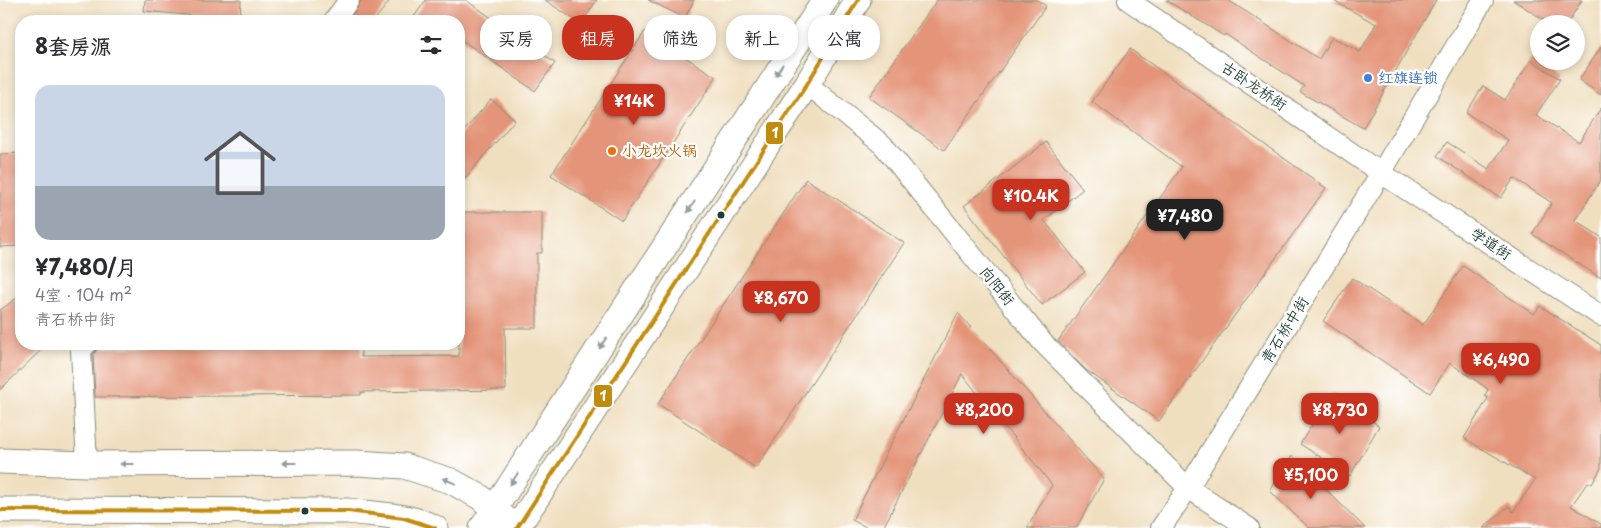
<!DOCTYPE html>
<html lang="zh">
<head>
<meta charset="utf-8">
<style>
	body { margin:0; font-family:"Playpen Sans","LXGW WenKai TC",sans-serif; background:#f2f2f3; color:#2b2b33; height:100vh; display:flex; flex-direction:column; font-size:19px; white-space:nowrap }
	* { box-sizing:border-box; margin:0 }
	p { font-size:16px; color:#7c7c81 }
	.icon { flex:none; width:28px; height:28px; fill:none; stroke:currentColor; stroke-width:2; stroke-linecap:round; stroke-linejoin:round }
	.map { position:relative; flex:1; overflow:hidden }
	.panel { position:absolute; left:15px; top:15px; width:450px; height:335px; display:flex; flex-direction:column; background:#fff; border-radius:20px; box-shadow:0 2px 8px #0003 }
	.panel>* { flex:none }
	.hud { position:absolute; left:480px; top:15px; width:475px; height:45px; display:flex; gap:10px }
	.fabs { position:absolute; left:1530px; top:15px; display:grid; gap:10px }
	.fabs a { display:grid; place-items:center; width:55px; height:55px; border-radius:50%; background:#fff; box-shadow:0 2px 8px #0003; font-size:25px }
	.price { position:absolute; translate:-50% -42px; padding:0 11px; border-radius:10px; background:#c8321e; color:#fff; font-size:16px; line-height:32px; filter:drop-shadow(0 1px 2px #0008) }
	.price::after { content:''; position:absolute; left:50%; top:30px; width:15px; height:11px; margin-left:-8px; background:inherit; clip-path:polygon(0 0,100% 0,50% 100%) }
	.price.selected { background:#222; color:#fff }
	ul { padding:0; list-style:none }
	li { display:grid; align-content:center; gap:10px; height:265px; padding:0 20px }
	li+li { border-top:1px solid #e1e1e2 }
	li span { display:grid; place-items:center; height:155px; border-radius:15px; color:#555 }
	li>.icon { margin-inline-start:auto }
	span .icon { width:90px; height:90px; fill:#fffc; stroke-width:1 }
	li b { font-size:21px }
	h2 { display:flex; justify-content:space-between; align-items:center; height:60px; padding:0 20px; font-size:21px }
	.chip { padding:0 18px; border-radius:20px; background:#fff; box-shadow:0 2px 8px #0003; font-size:18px; line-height:45px }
	.chip.selected { background:#c8321e; color:#fff }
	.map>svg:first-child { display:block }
</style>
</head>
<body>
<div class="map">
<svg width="1601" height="528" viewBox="0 0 1601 528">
	<rect width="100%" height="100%" fill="#fff"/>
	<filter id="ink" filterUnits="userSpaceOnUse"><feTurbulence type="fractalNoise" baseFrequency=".02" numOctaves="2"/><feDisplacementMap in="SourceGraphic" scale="10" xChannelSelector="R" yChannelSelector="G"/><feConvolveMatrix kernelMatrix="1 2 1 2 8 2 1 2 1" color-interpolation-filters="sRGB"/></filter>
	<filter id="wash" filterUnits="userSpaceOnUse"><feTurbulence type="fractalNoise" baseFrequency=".0096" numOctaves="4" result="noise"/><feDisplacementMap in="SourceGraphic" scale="20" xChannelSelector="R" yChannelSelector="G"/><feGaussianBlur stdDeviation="1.12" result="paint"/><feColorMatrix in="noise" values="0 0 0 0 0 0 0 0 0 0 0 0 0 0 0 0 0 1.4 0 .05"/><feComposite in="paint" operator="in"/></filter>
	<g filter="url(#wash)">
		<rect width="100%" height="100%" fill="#f0dfbf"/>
		<g id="blocks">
			<!-- building -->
			<path fill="#e49579" d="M145 0H241L240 20 144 11Z
				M362 0H390L374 21H348Z
				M426 0H466L555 63 535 91 459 38V21H411Z
				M545 0H597L581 24Z
				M648 0H694L685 18Z
				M937 0H1037L1046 6 944 150 869 97Z
				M1166 0H1228L1319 59 1332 37 1360 52 1376 24 1332 0H1436L1363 128 1300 92 1304 86 1225 34 1224 36Z
				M1513 0H1582L1567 24H1550Z
				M645 31 716 77 622 221 551 175Z
				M1601 47V95L1579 80Z
				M1130 49 1326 188 1159 421 1086 370 1058 341 1182 167 1092 102Z
				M1531 60 1560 79 1536 115 1579 142 1601 108V180L1575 220 1601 237V278L1532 234 1552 203 1514 178 1501 198 1437 156 1447 142 1489 169 1508 140 1466 113 1483 86 1505 100Z
				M491 99 515 120 459 185V137Z
				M1046 142 1083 189 1044 220 1085 272 1042 305 964 206Z
				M21 153V246L0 247V154Z
				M806 179 904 243 756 468 658 404Z
				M459 212H542V253H537V328H505L506 390 361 392V395L95 397 93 355 98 348 361 346V357L459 356Z
				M1463 266 1534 314 1540 306 1601 345V468L1592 484 1588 482 1571 506 1601 524V528H1483L1509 506 1513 512 1535 480 1464 438 1488 398 1485 396 1488 389 1450 363 1430 393 1323 321 1352 278 1423 325Z
				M21 295V344H47L0 390V310Z
				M958 313 1104 479 1076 528H1027L1052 485 962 374 883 528H868L852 520Z
				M1332 393 1379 426 1350 476 1300 444Z
				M1292 456 1365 528H1309L1270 491Z"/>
		</g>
	</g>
	<g filter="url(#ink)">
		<use href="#blocks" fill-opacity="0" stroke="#888e7a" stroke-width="1"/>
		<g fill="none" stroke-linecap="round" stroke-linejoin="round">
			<defs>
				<path id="minor" d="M1128 0 1381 173 1601 316
					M334 21 349 0
					M807 84 883 145 1043 343 1188 488 1249 528
					M87 464 81 350 87 344
					M1161 528 1188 488 1381 173 1483 0"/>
				<path id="major" d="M0 461 87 464 357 463 404 466 451 481 480 497 507 520
					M0 510 348 511C377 515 409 515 435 528
					M482 528 825 0
					M517 528 807 84 858 0"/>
			</defs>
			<!-- minor casing -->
			<use href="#minor" stroke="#888e7a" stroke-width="22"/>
			<!-- major casing -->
			<use href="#major" stroke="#888e7a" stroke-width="27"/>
			<!-- minor -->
			<use href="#minor" stroke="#fff" stroke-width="20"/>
			<!-- major -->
			<use href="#major" stroke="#fff" stroke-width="25"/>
			<defs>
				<path id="bus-1" d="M0 510 348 511 404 518 435 528
					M517 528 807 84 858 0"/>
			</defs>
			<!-- bus-1 casing -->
			<use href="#bus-1" stroke="#fff" stroke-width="8"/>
			<!-- bus-1 -->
			<use href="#bus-1" stroke="#c18c0d" stroke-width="4"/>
		</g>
		<!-- one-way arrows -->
		<defs><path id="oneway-solid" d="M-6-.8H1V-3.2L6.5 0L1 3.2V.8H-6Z" transform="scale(1.25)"/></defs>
		<g fill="#8f9e9a">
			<use href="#oneway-solid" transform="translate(779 70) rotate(123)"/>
			<use href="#oneway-solid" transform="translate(691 207) rotate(123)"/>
			<use href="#oneway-solid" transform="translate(603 343) rotate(123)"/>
			<use href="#oneway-solid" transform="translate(289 463) rotate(180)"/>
			<use href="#oneway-solid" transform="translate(127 464) rotate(180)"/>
			<use href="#oneway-solid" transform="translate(514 479) rotate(123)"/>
			<use href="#oneway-solid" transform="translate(449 481) rotate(-158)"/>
		</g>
	</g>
	<!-- markers -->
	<circle fill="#3f7fe0" stroke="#fff" stroke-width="2" cx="1368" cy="78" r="5"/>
	<circle fill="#e8710a" stroke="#fff" stroke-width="2" cx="612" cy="151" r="5"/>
	<g fill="#1f3d34" stroke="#fff" stroke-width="2">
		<circle cx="721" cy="215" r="4.5"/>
		<circle cx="305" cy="511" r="4.5"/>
	</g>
	<g text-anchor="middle" stroke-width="4.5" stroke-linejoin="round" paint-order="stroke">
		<!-- shop labels -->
		<g font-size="15" fill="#366cbe" stroke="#fff" text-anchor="start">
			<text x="1378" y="83">红旗连锁</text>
		</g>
		<!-- street labels -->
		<g font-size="15" fill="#1f3d34" stroke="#fff">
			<text transform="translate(1254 86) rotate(34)" y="5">古卧龙桥街</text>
			<text transform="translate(1491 244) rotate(33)" y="5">学道街</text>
			<text transform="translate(997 286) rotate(51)" y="5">向阳街</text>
			<text transform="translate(1285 330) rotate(-58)" y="5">青石桥中街</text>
		</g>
		<!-- food labels -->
		<g font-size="15" fill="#c56008" stroke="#fff" text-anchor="start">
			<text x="622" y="156">小龙坎火锅</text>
		</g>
	</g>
	<g stroke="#fff" stroke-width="2">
		<rect x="765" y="121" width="19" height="24" rx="5" fill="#c18c0d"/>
		<rect x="593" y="384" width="20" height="24" rx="5" fill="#c18c0d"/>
	</g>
	<g font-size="14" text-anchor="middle" font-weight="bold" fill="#fff">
		<text x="775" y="138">1</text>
		<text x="603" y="401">1</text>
	</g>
</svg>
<div class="fabs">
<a><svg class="icon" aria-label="layers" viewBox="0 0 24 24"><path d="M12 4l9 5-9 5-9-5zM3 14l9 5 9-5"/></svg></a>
</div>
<b class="price" style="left:634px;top:126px">¥14K</b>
<b class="price" style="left:1031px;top:221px">¥10.4K</b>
<b class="price selected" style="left:1185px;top:241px">¥7,480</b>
<b class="price" style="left:781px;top:323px">¥8,670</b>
<b class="price" style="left:1501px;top:385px">¥6,490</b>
<b class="price" style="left:984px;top:435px">¥8,200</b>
<b class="price" style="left:1340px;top:435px">¥8,730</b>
<b class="price" style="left:1311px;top:500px">¥5,100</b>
<div class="hud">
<a class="chip">买房</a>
<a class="chip selected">租房</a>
<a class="chip">筛选</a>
<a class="chip">新上</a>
<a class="chip">公寓</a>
</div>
<section class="panel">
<h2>8套房源<svg class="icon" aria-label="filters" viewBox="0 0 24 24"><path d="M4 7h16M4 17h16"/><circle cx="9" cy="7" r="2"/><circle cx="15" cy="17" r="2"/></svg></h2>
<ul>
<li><span style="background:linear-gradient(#c9d6e8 65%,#9aa5b1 0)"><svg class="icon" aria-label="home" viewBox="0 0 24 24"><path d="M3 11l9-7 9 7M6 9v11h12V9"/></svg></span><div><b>¥7,480/月</b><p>4室 · 104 m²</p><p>青石桥中街</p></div></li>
</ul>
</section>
</div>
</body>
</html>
